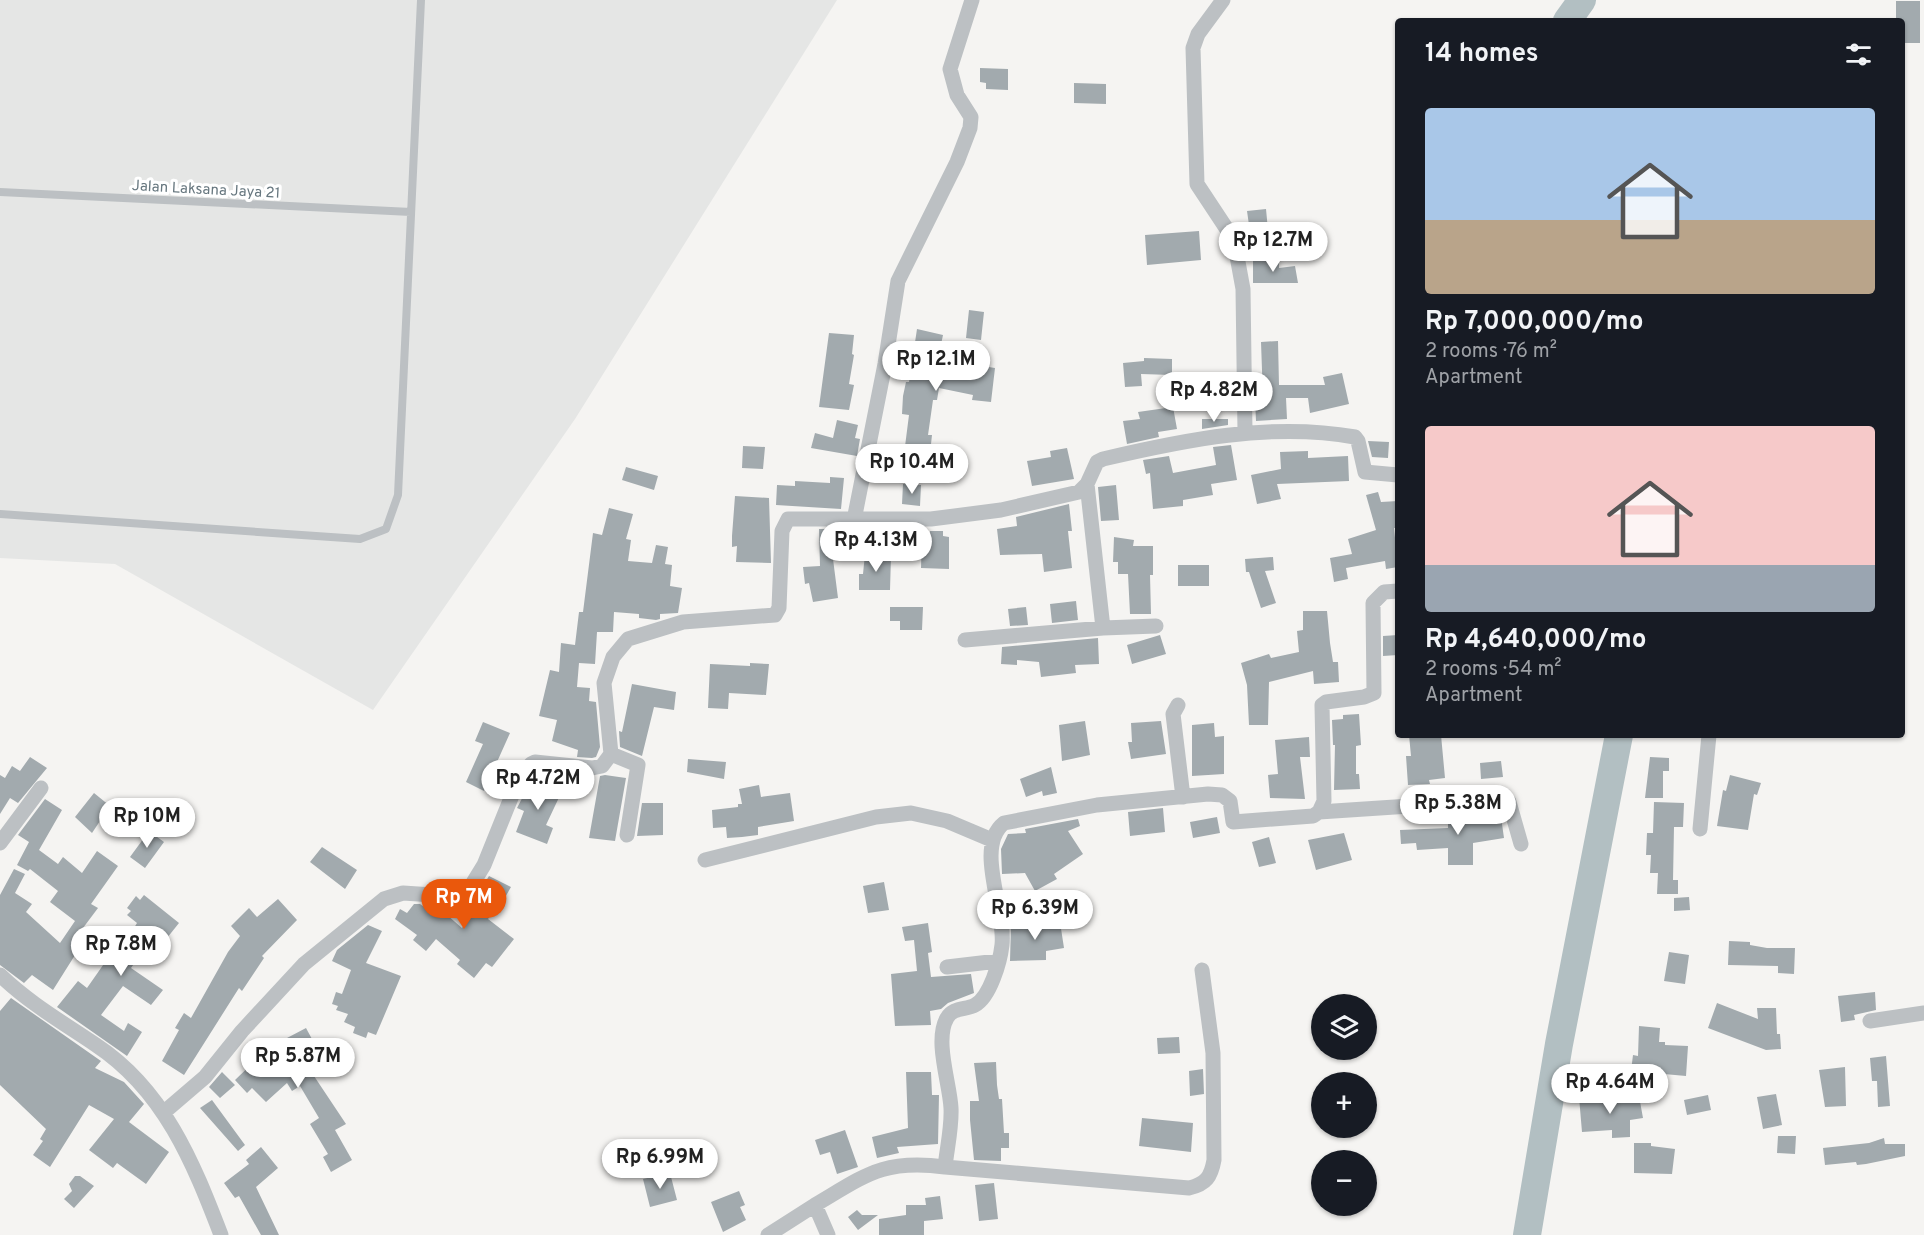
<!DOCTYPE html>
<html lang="en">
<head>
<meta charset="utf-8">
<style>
	body { margin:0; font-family:Overpass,sans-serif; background:#20242c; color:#f1f3f6; height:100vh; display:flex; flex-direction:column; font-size:22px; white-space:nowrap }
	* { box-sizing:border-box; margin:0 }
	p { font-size:20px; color:#9ea1a6 }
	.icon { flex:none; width:33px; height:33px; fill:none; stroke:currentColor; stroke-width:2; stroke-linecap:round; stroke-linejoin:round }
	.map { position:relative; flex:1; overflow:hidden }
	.panel { position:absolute; left:1395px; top:18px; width:510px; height:720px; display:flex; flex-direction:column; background:#171b24; border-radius:6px; box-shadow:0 2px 4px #0004 }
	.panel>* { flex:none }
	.buttons { position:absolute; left:1311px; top:994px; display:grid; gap:12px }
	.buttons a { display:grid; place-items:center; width:66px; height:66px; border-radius:50%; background:#171b24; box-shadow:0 2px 4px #0004; font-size:30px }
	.price { position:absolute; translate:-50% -51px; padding:0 14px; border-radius:21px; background:#fff; color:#222; font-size:20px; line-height:39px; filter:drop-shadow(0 2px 3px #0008) }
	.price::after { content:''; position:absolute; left:50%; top:36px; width:18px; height:14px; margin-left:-9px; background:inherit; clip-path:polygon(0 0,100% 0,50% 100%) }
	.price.current { background:#ea580c; color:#fff }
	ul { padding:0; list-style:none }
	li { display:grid; align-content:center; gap:12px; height:318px; padding:0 30px }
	li span { display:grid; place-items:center; height:186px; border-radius:6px; color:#555 }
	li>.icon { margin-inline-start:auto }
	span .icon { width:108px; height:108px; fill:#fffc; stroke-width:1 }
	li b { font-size:26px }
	h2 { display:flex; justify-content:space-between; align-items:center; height:72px; padding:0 30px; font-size:26px }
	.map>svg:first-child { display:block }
</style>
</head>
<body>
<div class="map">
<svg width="1924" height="1235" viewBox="0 0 1924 1235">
	<rect width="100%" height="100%" fill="#f5f4f2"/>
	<!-- built -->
	<path fill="#e5e6e5" d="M0 0H837L575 419 373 710 115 564 0 558Z"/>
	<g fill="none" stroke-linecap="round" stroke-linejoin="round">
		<!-- river -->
		<path stroke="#b2bfc2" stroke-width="28" d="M1567 21 1582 0
			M1527 1235 1559 1044 1619 735"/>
	</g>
	<!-- building -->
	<path fill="#a2aaae" d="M1896 1H1920V43H1902V21H1896Z
		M980 68 1008 69V90L986 89V83L980 82Z
		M1074 83 1106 84V104L1074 103Z
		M1266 209 1268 230 1250 232 1247 211Z
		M1199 231 1201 260 1147 265 1145 235Z
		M1253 260H1279V268L1295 266 1298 283H1253Z
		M969 310 984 312 981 340 966 338Z
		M917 329 943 335 938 359 995 368 991 402 972 400 973 395 939 388 937 400H933L928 435H932L930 453 933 454 929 469 903 462 909 415 902 414 903 396 906 382H909Z
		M829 333 854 335 852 354 854 355 849 384 854 385 849 410 819 407Z
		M1278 341 1279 385H1325L1323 377 1342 373 1349 404 1310 413 1308 398H1286L1287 419 1256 421 1255 399 1263 398 1261 342Z
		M1144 358 1172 359V375L1141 374 1142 386 1125 387 1123 363 1144 361Z
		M1173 407 1177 429 1158 432 1159 437 1127 444 1123 421 1140 419 1138 412Z
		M1202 419H1228V425L1202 429Z
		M837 420 858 425 855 438 860 439 857 456 811 448 815 433 833 438Z
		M1368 441 1389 442 1388 458 1372 457Z
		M1231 445 1237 480 1211 484 1213 495 1183 500V506L1153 509 1150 473 1146 474 1143 460 1169 456 1173 473 1216 465 1213 447Z
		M743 446 765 447 763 469 742 468Z
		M1067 448 1074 479 1032 486 1027 461 1051 457 1050 451Z
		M1308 451V458L1348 456 1349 481 1277 484 1281 499 1257 504 1251 475 1281 469 1280 452Z
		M626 467 658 476 654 490 622 480Z
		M830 477 844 478 841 509 776 505 777 485 795 486V481L830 483Z
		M903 484 921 485 920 506 902 504Z
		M1116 485 1119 520 1101 521 1098 487Z
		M1378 492 1381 502 1398 501V528H1394L1398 567 1386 569 1385 561 1346 568 1348 579 1334 582 1330 558 1352 554 1348 539 1376 530 1366 495Z
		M735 496 769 498 771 563 736 562 737 546 732 547V536Z
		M1069 504 1072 531H1068L1072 568 1044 572 1042 554 1000 555 997 529 1017 526 1016 517Z
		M609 508 633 514 626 539 631 540 628 561 652 563 656 545 668 547 665 564 672 565 670 586 682 588 678 613 660 614V619L656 620 639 618V614L614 612 613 632H597L595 664 579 663 577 687 590 688 589 701 596 702 600 747 596 757 592 758 577 757 578 750 552 741 557 720 539 716 550 670 559 672 561 643 575 645 579 612H583L593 533 602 535Z
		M819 529H837L839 558 833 559 838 598 813 602 809 583 805 584 803 567 820 566Z
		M930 531H943V536L949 537V569L921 568 922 536H930Z
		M1114 537 1134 540 1133 546H1153V575H1150L1151 614H1130L1128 574H1118V562H1113Z
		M865 554 891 556 890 590H859V574H863Z
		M1273 557 1274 570 1265 571 1276 603 1261 608 1249 572H1246L1245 559Z
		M1178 565H1209V586H1178Z
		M1076 601 1078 620 1052 623 1050 604Z
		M890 607H923L922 630H900V621H890Z
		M1026 607 1028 625 1010 626 1008 609Z
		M1303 611H1327L1330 643 1333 662H1338L1339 682 1314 684 1313 671 1269 682 1268 725H1249L1247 685 1241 663 1269 654 1271 658 1299 652 1297 631 1303 630Z
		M1160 635 1166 654 1132 664 1127 645Z
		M1398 635V655L1383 656V636Z
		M1098 638 1099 664 1075 665 1076 673 1041 677 1039 662 1017 660V665L1001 664 1002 647Z
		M750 663 769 664 766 695 729 693 728 709 708 708 710 664 750 666Z
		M632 684 676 692 674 710 654 707 642 756 620 747 619 731 622 732Z
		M1359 714 1361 745 1356 746V774H1359L1360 789 1334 790 1335 745H1333L1332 720 1343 719V715Z
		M1085 721 1090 755 1062 761 1059 725Z
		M1161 721 1166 754 1131 759 1128 742H1132L1131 723Z
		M483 722 510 733 484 791 466 782 483 744 475 741Z
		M1214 723 1215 737 1224 736V774L1192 776V725Z
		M1409 735H1441L1445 778 1429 780 1430 784 1408 785 1406 756H1411Z
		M1309 737 1310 757H1300L1305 799 1270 798 1268 775 1278 774 1275 740Z
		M30 757 47 768 18 803 10 798 0 814V775L5 778 12 766 20 771Z
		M1650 757 1669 758V771H1663V798H1645Z
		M688 759 726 762 724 779 687 772Z
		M1501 761 1503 777 1481 779 1480 763Z
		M1051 767 1057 793 1043 796 1042 791 1026 797 1020 779Z
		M605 775 626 778 615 841 589 838 600 776Z
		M1730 775 1761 783 1757 795 1754 794 1748 830 1717 826 1723 790 1726 791Z
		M549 782 563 789 546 825 553 828 547 844 516 832 524 811 517 808 530 783 545 790Z
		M759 785 761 797 790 793 794 821 758 827V835L742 837 727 838 726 827 713 828 712 810 738 807V804H742L739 789Z
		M94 793 110 806 92 833 75 817Z
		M45 799 62 810 39 850 58 864 63 857 82 873 97 851 118 866 91 904 98 908 80 932 87 936 53 990 32 975 24 983 0 965V895L14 869 25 874 15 893 32 904 26 912 60 943 75 921 50 902 58 891 30 869 28 871 17 865 29 842 18 835Z
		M1654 802 1684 803 1683 827H1674L1673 880H1678V894H1657L1658 873H1650L1651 855H1646L1647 833H1653Z
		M642 803H663V835L637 836Z
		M1163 808 1165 832 1130 836 1128 812Z
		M1500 810 1504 838 1473 843V865H1448V848L1417 850 1416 843 1401 844 1400 830 1448 828V817L1483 815V811Z
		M1217 817 1220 833 1193 838 1190 822Z
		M1078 819 1080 826 1068 831 1083 854 1054 874 1057 879 1035 891 1025 873 1002 874 1001 849 1008 834 1026 833 1025 829Z
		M149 831 164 842 145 868 130 857Z
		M1344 833 1352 860 1316 870 1308 840Z
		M1269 837 1276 863 1259 867 1252 842Z
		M322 847 357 870 345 889 310 862Z
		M489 876 511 887 503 901 501 900 488 919 514 939 492 967 486 963 474 978 457 964 460 960 436 939 426 951 413 940 417 935 395 919 400 909 407 913 414 904H420L434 914 439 908 462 928 484 891 481 889Z
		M884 882 889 910 868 913 863 886Z
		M144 895 179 923 163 943 159 940 156 944 151 939 131 968 163 990 151 1005 123 986 101 1015 124 1031 128 1023 142 1032 127 1056 57 1007 78 981 87 988 108 958 102 953 111 942 121 949 137 923 127 915 131 911 127 908 136 896 140 900Z
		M1689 897 1690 910 1674 911V898Z
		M278 899 297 920 262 956 264 958 242 991 239 988 184 1075 162 1061 179 1030 175 1028 184 1013 191 1018 228 952 240 936 231 926 249 908 257 917Z
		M1060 922 1064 948 1046 951V960L1010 961 1011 924Z
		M928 923 932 952 928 953 931 977 971 974 974 993 948 1003 941 1009 930 1011 931 1025 895 1026 891 974 917 971 914 940 905 941 902 927Z
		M368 925 382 931 366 963 401 976 376 1035 368 1032 366 1038 353 1033 355 1027 344 1022 348 1014 336 1010 338 1006 332 1004 336 992 342 994 351 970 332 961 337 950Z
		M1729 941 1750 942V945L1767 948H1795L1794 974 1778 973V966L1728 965Z
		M1669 952 1689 955 1685 984 1664 981Z
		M1875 992 1876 1010 1854 1015 1855 1020 1841 1022 1838 996Z
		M11 998 101 1061 95 1068 124 1082 144 1104 129 1122 169 1152 146 1184 117 1163 113 1168 89 1150 114 1119 89 1105 50 1167 33 1155 43 1141 40 1139 46 1129 0 1085V1011Z
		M1717 1003 1758 1019 1757 1008H1776L1777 1034H1780L1781 1049 1766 1050 1708 1028Z
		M1639 1026 1660 1028 1659 1042H1665V1045L1688 1046 1686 1076 1631 1071 1633 1055 1638 1056Z
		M306 1028 319 1052 304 1061 346 1124 335 1130 352 1160 331 1172 323 1157 328 1154 310 1124 319 1118 300 1086 292 1091 287 1083 266 1102 252 1088 247 1093 235 1080 268 1048Z
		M1179 1037 1180 1053 1158 1054 1157 1038Z
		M1886 1056 1890 1106 1878 1107 1877 1081H1872L1870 1058Z
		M996 1062 997 1085 999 1099H1002L1004 1133H1009V1148H1001V1161L974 1160 970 1120V1101H979L974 1063Z
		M1845 1067 1846 1106 1825 1107 1819 1070Z
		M1203 1069 1204 1094 1190 1096 1189 1071Z
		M222 1072 235 1085 220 1098 209 1087Z
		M906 1072H931L932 1095H939L938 1144 897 1147 899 1153 877 1158 872 1137 908 1128Z
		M1776 1094 1782 1125 1763 1129 1757 1097Z
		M1708 1095 1711 1110 1687 1115 1684 1100Z
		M1593 1096 1594 1103 1639 1096 1643 1118 1630 1120V1137L1612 1138V1130L1582 1132 1579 1097Z
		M212 1100 245 1145 238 1151 200 1108Z
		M1142 1118 1193 1123 1191 1152 1139 1146Z
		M845 1130 858 1167 837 1174 830 1152 820 1155 815 1140Z
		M1778 1136H1796L1795 1154 1777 1153Z
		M1884 1138 1885 1144H1905V1156L1866 1164 1857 1165 1856 1162 1825 1165 1823 1148 1869 1143Z
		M1634 1143H1651V1146L1675 1149 1672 1174 1634 1173Z
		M261 1147 278 1168 256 1187 279 1235H261L239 1196 235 1198 224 1183 249 1164 246 1160Z
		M670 1173 677 1200 650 1207 643 1179Z
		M75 1176H80L94 1186 74 1208 64 1199 72 1191 69 1184Z
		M994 1183 998 1219 979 1221 975 1185Z
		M739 1191 745 1205 740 1207 746 1220 723 1232 711 1202Z
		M940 1196 943 1219 924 1221V1235H879V1219L906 1215V1205H926L925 1198Z
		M857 1210 862 1215H878L858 1230 848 1217Z"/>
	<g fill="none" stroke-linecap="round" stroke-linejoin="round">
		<!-- lane -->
		<path stroke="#bcc0c3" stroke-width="8" d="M0 192 411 212
			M0 514 360 539 386 529 398 495 421 0"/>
		<!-- street -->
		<path stroke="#bcc0c3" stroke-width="15" d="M1223 0 1198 34 1193 48 1197 184 1234 240 1243 289 1245 432
			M1087 484 1103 628
			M854 520 885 364 898 281 957 162 970 128 971 117 957 95 950 69 972 0
			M965 640 1103 628 1156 626
			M1178 705 1173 714 1183 797
			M611 754 638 765 627 835
			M1319 812 1501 800 1509 802 1521 844
			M1700 829 1709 735
			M0 843 41 788
			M705 860 876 817 911 813 947 821 992 840
			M947 967 998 961
			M0 975C29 1003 62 1022 96 1045 164 1090 193 1162 221 1235
			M1870 1021 1924 1013
			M163 1113 205 1077 242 1031 304 964 384 899 403 893 448 896 468 891 484 865 513 793 531 764 535 762 592 768 602 766 611 754 604 683 613 657 628 639 683 622 775 615 779 608 782 531 788 519H931L1001 510 1079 492 1087 484 1097 462 1103 459C1184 440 1271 422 1355 437L1358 441 1365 472 1398 475
			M945 1167 1189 1188C1206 1184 1211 1177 1214 1160L1213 1053 1202 970
			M768 1235 815 1205
			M828 1235 815 1205C866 1175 883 1159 945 1167 947 1148 952 1127 951 1108 950 1084 934 1040 947 1018 953 1007 966 1010 975 1005 990 997 1000 962 1002 945 1006 910 974 847 1004 823L1097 805 1208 794 1222 795 1230 801 1233 822 1313 816 1319 812 1324 801 1322 705 1326 702 1364 697 1374 693 1373 603 1384 592 1398 591"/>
	</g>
	<g text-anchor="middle" stroke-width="6" stroke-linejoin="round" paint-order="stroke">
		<!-- street labels -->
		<g font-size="15" fill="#67777f" stroke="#fff">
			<text transform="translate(206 189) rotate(3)" y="5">Jalan Laksana Jaya 21</text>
		</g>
	</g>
</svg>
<div class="buttons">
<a><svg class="icon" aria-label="layers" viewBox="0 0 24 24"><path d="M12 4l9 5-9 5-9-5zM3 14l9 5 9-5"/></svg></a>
<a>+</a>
<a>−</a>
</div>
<b class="price" style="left:1273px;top:273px">Rp 12.7M</b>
<b class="price" style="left:936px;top:392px">Rp 12.1M</b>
<b class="price" style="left:1214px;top:423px">Rp 4.82M</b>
<b class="price" style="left:912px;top:495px">Rp 10.4M</b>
<b class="price" style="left:876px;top:573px">Rp 4.13M</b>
<b class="price" style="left:538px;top:811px">Rp 4.72M</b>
<b class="price" style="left:1458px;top:836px">Rp 5.38M</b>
<b class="price" style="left:147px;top:849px">Rp 10M</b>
<b class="price current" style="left:464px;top:930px">Rp 7M</b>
<b class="price" style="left:1035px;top:941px">Rp 6.39M</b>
<b class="price" style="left:121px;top:977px">Rp 7.8M</b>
<b class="price" style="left:298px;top:1089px">Rp 5.87M</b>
<b class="price" style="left:1610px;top:1115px">Rp 4.64M</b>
<b class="price" style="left:660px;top:1190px">Rp 6.99M</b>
<section class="panel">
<h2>14 homes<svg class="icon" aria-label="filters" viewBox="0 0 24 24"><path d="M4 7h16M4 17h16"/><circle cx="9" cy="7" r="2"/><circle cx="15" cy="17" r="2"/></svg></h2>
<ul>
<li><span style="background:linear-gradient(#a9c7e8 60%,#b9a48a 0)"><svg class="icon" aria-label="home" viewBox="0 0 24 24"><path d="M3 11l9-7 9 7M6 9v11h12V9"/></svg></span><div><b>Rp 7,000,000/mo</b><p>2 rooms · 76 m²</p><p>Apartment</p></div></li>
<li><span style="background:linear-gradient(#f6c9c9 75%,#9aa5b1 0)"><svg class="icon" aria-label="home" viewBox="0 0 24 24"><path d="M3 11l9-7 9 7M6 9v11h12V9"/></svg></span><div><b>Rp 4,640,000/mo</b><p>2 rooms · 54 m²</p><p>Apartment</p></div></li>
</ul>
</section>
</div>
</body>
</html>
